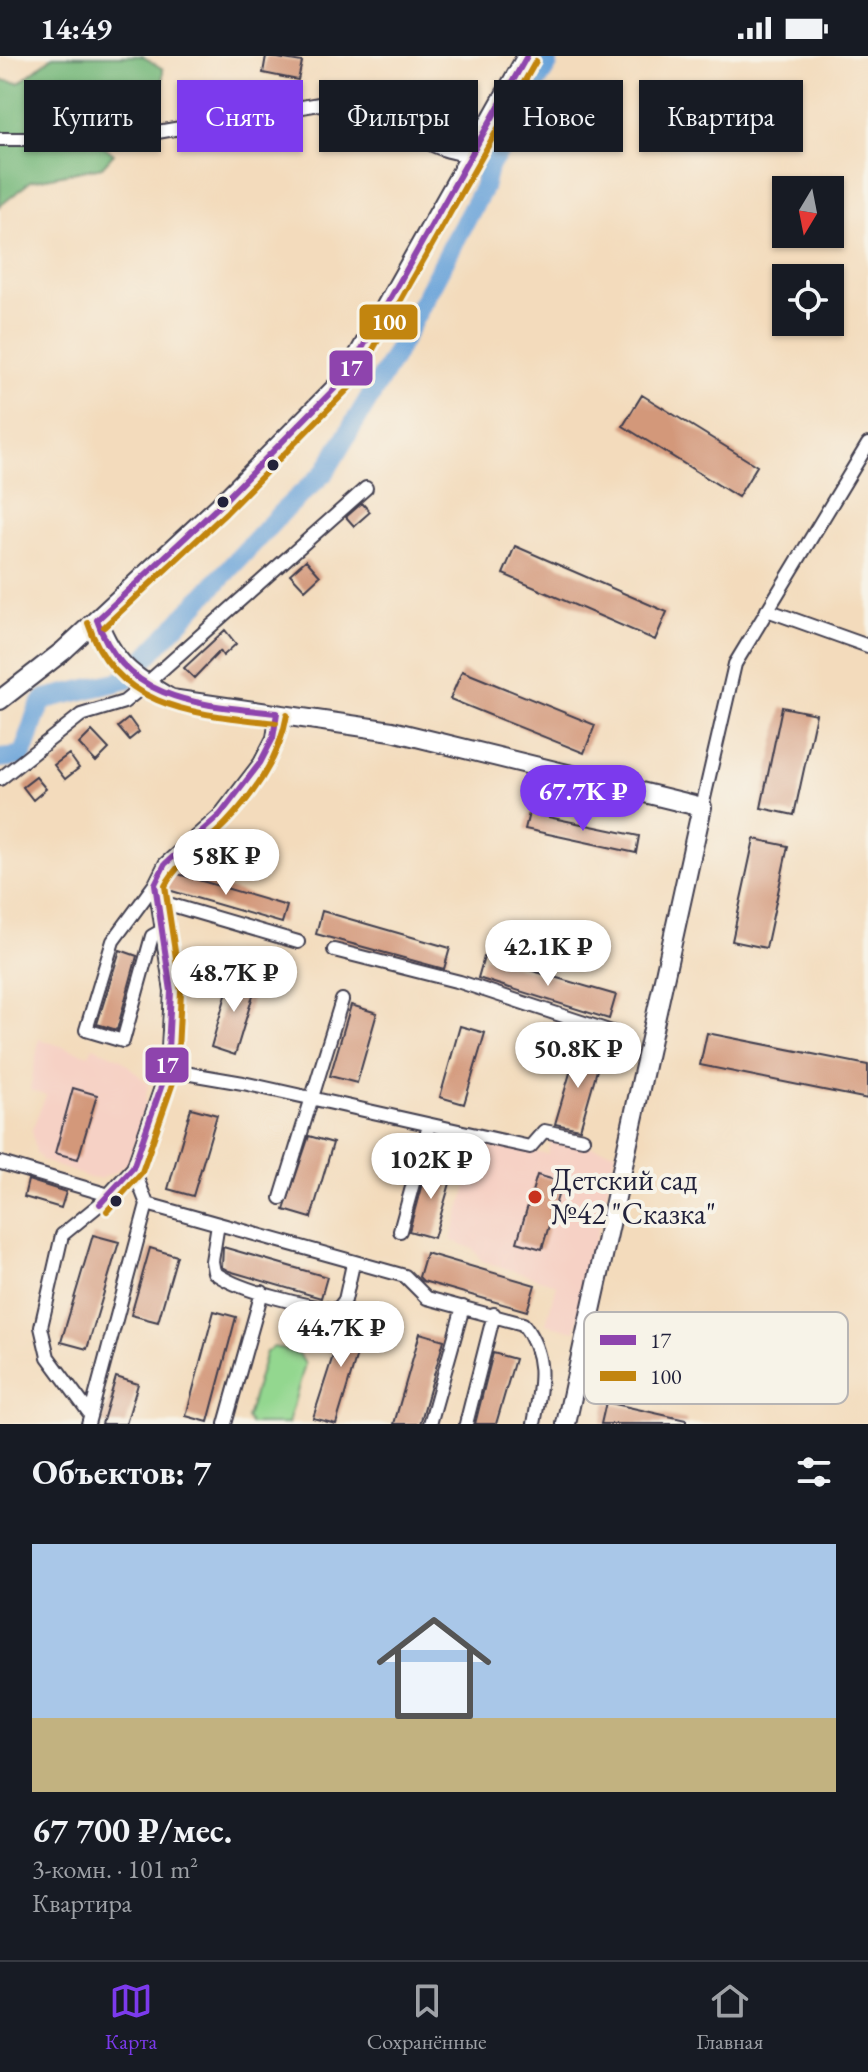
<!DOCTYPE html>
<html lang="ru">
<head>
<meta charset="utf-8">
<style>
	body { margin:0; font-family:"EB Garamond",serif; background:#242831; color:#f1f3f6; height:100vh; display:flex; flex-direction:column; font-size:30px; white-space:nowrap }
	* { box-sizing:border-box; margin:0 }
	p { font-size:26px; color:#9ea1a6 }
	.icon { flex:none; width:44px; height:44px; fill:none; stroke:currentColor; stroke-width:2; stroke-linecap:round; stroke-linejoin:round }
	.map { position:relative; height:1368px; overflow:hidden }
	.drawer { display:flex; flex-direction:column; background:#171b24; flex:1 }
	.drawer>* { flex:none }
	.guide { position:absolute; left:24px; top:24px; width:820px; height:72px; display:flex; gap:16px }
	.needle { width:52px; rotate:190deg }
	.fabs { position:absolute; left:772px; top:120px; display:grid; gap:16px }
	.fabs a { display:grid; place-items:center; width:72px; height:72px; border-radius:0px; background:#171b24; box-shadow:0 2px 6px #0004; font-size:40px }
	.price { position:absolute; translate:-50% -68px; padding:0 18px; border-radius:28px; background:#fff; color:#222; font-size:26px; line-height:52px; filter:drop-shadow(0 2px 4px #0008) }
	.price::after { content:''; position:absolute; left:50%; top:48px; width:24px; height:18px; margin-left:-12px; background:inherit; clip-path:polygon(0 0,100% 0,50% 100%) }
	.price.selected { background:#7c3aed; color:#fff }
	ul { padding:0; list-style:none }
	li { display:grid; align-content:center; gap:16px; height:424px; padding:0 32px }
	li+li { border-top:2px solid #363941 }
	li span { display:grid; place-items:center; height:248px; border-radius:0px; color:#555 }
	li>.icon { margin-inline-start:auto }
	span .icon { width:144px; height:144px; fill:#fffc; stroke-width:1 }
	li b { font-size:34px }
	h2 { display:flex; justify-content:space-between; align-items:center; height:96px; padding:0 32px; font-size:34px }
	.chip { padding:0 28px; border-radius:0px; background:#171b24; box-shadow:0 2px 6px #0004; font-size:28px; line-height:72px }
	.chip.selected { background:#7c3aed; color:#fff }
	.status { display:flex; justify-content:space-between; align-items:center; height:56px; padding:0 40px; background:#171b24; direction:ltr }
	.status svg { height:22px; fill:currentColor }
	.tabs { display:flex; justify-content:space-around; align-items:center; height:112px; border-top:2px solid #363941; background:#171b24; font-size:22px; color:#9ea1a6 }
	.tabs a { display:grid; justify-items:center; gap:4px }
	.tabs .selected { color:#7c3aed }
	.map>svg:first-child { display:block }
</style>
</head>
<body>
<div class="status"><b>14:49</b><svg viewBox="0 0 49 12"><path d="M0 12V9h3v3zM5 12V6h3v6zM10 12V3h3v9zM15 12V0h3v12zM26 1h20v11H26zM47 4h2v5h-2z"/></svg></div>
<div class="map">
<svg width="868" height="1368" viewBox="0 0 868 1368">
	<rect width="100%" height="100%" fill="#f7f3e8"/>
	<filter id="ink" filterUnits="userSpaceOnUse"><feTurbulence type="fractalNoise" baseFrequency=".0125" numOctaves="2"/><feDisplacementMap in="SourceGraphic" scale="16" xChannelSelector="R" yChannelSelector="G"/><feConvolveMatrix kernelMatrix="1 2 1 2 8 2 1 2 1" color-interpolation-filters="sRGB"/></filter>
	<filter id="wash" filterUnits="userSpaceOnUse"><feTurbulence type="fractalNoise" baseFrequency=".006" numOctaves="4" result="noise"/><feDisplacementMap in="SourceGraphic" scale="32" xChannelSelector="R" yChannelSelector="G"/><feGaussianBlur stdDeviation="1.8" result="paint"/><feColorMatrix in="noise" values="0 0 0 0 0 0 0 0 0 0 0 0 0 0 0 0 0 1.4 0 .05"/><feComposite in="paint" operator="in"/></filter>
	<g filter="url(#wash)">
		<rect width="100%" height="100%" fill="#f3dbbc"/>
		<!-- built -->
		<path fill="#f6d1c5" d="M39 983 89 999 93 991 120 1002 148 1028 145 1046 149 1055 128 1107 116 1116 99 1123 90 1122 43 1105 36 1097 32 1073 46 1039 30 1034Z
			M551 1082 616 1096 575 1275 546 1268 556 1228 482 1205 473 1193 451 1184 480 1086 548 1098Z"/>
		<!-- green -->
		<path fill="#93d78f" stroke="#5a7c65" stroke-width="2" d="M274 1291 299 1298 305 1308 288 1368H250L247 1362 266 1296Z"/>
		<!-- forest -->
		<path fill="#76b87a" stroke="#4c6d5a" stroke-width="2" d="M53 0H142L163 13 162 42 148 56 120 55 96 67 93 84 114 98 102 111 31 125 0 150V24L19 27Z"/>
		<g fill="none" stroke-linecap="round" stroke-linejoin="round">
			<!-- river -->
			<path stroke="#69a3d9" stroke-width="20" d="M0 702 21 700C33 682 30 661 45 643L125 624 282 456 325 416 393 302 483 132 488 111 519 69 517 56 548 8V0"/>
		</g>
		<g id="blocks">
			<!-- building -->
			<path fill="#d3987a" d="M266 0 302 6 298 24 263 17Z
				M642 339 757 410 738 441 623 370Z
				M362 447 370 456 354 470 346 461Z
				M515 490 667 556 655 584 503 518Z
				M306 504 320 520 305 534 290 518Z
				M225 574 236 588 223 600 220 595 194 622 184 612Z
				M462 615 595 669 584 697 450 643Z
				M782 651 816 658 794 759 761 752Z
				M129 662 139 676 129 684 118 671Z
				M92 675 109 693 96 706 79 688Z
				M69 698 79 712 65 723 54 709Z
				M36 721 46 733 33 744 23 731Z
				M529 757 639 780 636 797 525 773Z
				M754 783 788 790 766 892 732 885Z
				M171 816 287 850 282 867 165 833Z
				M322 855 450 892 444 913 316 878Z
				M120 894 137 900 117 974 97 968Z
				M484 901 616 939 609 963 478 922Z
				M232 918 257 926 235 999 211 991Z
				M351 949 377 957 357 1027 330 1020Z
				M460 970 485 977 464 1048 440 1041Z
				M707 977 868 1009V1043L700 1009Z
				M577 993 601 1000 580 1073 555 1068Z
				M73 1032 97 1039 78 1103 55 1097Z
				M191 1052 217 1059 193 1140 168 1133Z
				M309 1080 333 1087 311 1162 284 1154Z
				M427 1109 453 1117 434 1182 409 1175Z
				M537 1119 562 1126 542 1193 517 1186Z
				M28 1124 66 1136 61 1152 24 1141Z
				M93 1179 119 1186 87 1293 61 1286Z
				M223 1191 327 1221 321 1242 229 1215 222 1211Z
				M150 1192 177 1200 158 1266 131 1259Z
				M426 1197 535 1229 527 1255 423 1225 419 1221Z
				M214 1255 236 1261 208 1366 186 1360Z
				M347 1256 368 1262 336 1368 313 1362Z
				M420 1277 444 1284 420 1368H394Z
				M493 1297 515 1303 496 1368H475Z
				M116 1321 138 1328 126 1368H102Z
				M606 1346 686 1364V1368H601Z"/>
		</g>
	</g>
	<g filter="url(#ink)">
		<use href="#blocks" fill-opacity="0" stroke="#413e4e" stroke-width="2"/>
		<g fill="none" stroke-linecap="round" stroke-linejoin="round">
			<defs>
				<path id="street" d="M0 83H117L348 43 403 51C419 89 431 91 470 100
					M767 554 868 590
					M0 723 81 659 124 646 146 628 366 432
					M702 751 735 608 868 388
					M155 828 113 885 86 974 123 985 152 880 163 874
					M158 845 298 886
					M334 894 460 926 615 977
					M167 1014 243 1027 530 1091 544 1075 583 1083
					M1 1107 109 1139
					M133 1112 147 1148 405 1220 427 1242 523 1268C548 1301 541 1329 534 1368
					M281 1142 342 944
					M218 1168 212 1205 214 1216C236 1234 307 1251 337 1254L345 1244 353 1208
					M400 1175 429 1069
					M90 1358 48 1301 41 1271 62 1179 100 1148 133 1112 167 1014 171 935 155 828 165 808 220 759 260 707 273 682 277 657
					M88 1368 147 1148
					M225 1368 262 1236
					M430 1368 463 1251
					M466 1368 494 1258"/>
				<path id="secondary" d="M97 564C114 608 131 620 171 643L392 675 702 751 566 1368
					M0 644 63 595 219 450 346 321 527 0"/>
			</defs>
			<!-- street casing -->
			<use href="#street" stroke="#413e4e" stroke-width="16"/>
			<!-- secondary casing -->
			<use href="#secondary" stroke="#413e4e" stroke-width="22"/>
			<!-- street -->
			<use href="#street" stroke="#fff" stroke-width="12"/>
			<!-- secondary -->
			<use href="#secondary" stroke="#fff" stroke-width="18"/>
			<defs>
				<path id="bus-1" d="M97 564 219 450 346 321 527 0
					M97 564C125 647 202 649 277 657
					M100 1148 133 1112 167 1014 171 935 155 828 165 808 220 759 260 707 273 682 277 657"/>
				<path id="bus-2" d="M88 567C117 655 197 658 276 667
					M104 571 226 457 354 327 536 5
					M107 1155 142 1116 177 1015 181 935 165 830C179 803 206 788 226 767 255 737 280 700 287 659"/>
			</defs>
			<!-- bus-1 casing -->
			<use href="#bus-1" stroke="#f7f3e8" stroke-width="12"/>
			<!-- bus-2 casing -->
			<use href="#bus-2" stroke="#f7f3e8" stroke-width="12"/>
			<!-- bus-1 -->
			<use href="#bus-1" stroke="#8e44ad" stroke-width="6"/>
			<!-- bus-2 -->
			<use href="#bus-2" stroke="#c2850f" stroke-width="6"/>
		</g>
	</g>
	<!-- markers -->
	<g fill="#22223b" stroke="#f7f3e8" stroke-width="3">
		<circle cx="273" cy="409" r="7"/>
		<circle cx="223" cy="446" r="7"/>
		<circle cx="116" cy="1145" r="7"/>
	</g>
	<circle fill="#c8321e" stroke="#f7f3e8" stroke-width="3" cx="535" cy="1141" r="8"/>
	<g text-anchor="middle" stroke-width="8" stroke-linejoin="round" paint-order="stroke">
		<!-- poi labels -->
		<g font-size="30" fill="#22223b" stroke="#f7f3e8" text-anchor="start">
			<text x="551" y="1134">Детский сад<tspan x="551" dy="34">№42 "Сказка"</tspan></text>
		</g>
	</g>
	<!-- legend -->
	<rect x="584" y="1256" width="264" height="92" rx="12" fill="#f7f3e8" stroke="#b7b4b4" stroke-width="2"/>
	<rect x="600" y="1279" width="36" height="10" fill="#8e44ad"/>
	<rect x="600" y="1315" width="36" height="10" fill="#c2850f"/>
	<g font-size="22" fill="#22223b">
		<text x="650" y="1292">17</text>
		<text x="650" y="1328">100</text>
	</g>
	<g stroke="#f7f3e8" stroke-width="3">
		<rect x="358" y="247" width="61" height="38" rx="8" fill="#c2850f"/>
		<rect x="328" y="293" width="46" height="38" rx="8" fill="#8e44ad"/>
		<rect x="144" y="990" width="46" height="38" rx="8" fill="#8e44ad"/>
	</g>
	<g font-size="22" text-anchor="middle" font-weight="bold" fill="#fff">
		<text x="389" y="274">100</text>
		<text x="351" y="320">17</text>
		<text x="167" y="1017">17</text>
	</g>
</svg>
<div class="fabs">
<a><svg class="needle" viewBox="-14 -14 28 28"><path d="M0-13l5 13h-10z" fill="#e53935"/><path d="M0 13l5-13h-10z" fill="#9ea1a6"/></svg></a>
<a><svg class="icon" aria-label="locate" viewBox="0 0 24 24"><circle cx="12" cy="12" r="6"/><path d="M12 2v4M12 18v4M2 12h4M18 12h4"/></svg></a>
</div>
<b class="price selected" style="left:583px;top:777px">67.7K ₽</b>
<b class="price" style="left:226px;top:841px">58K ₽</b>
<b class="price" style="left:548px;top:932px">42.1K ₽</b>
<b class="price" style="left:234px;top:958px">48.7K ₽</b>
<b class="price" style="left:578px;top:1034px">50.8K ₽</b>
<b class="price" style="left:431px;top:1145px">102K ₽</b>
<b class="price" style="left:341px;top:1313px">44.7K ₽</b>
<div class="guide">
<a class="chip">Купить</a>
<a class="chip selected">Снять</a>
<a class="chip">Фильтры</a>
<a class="chip">Новое</a>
<a class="chip">Квартира</a>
</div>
</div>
<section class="drawer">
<h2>Объектов: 7<svg class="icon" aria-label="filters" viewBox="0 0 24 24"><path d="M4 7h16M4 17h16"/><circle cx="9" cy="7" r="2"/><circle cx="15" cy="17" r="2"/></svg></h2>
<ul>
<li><span style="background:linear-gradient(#a9c7e8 70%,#c2b280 0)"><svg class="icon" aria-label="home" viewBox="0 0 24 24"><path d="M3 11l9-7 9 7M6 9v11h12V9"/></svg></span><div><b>67 700 ₽/мес.</b><p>3-комн. · 101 m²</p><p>Квартира</p></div></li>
</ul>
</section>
<nav class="tabs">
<a class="selected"><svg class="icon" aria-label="map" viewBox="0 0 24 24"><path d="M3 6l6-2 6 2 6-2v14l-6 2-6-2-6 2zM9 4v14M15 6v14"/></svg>Карта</a>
<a><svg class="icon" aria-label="saved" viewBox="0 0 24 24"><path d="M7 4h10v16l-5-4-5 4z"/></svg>Сохранённые</a>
<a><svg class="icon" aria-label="home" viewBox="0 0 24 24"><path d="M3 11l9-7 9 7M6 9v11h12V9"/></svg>Главная</a>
</nav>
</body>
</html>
